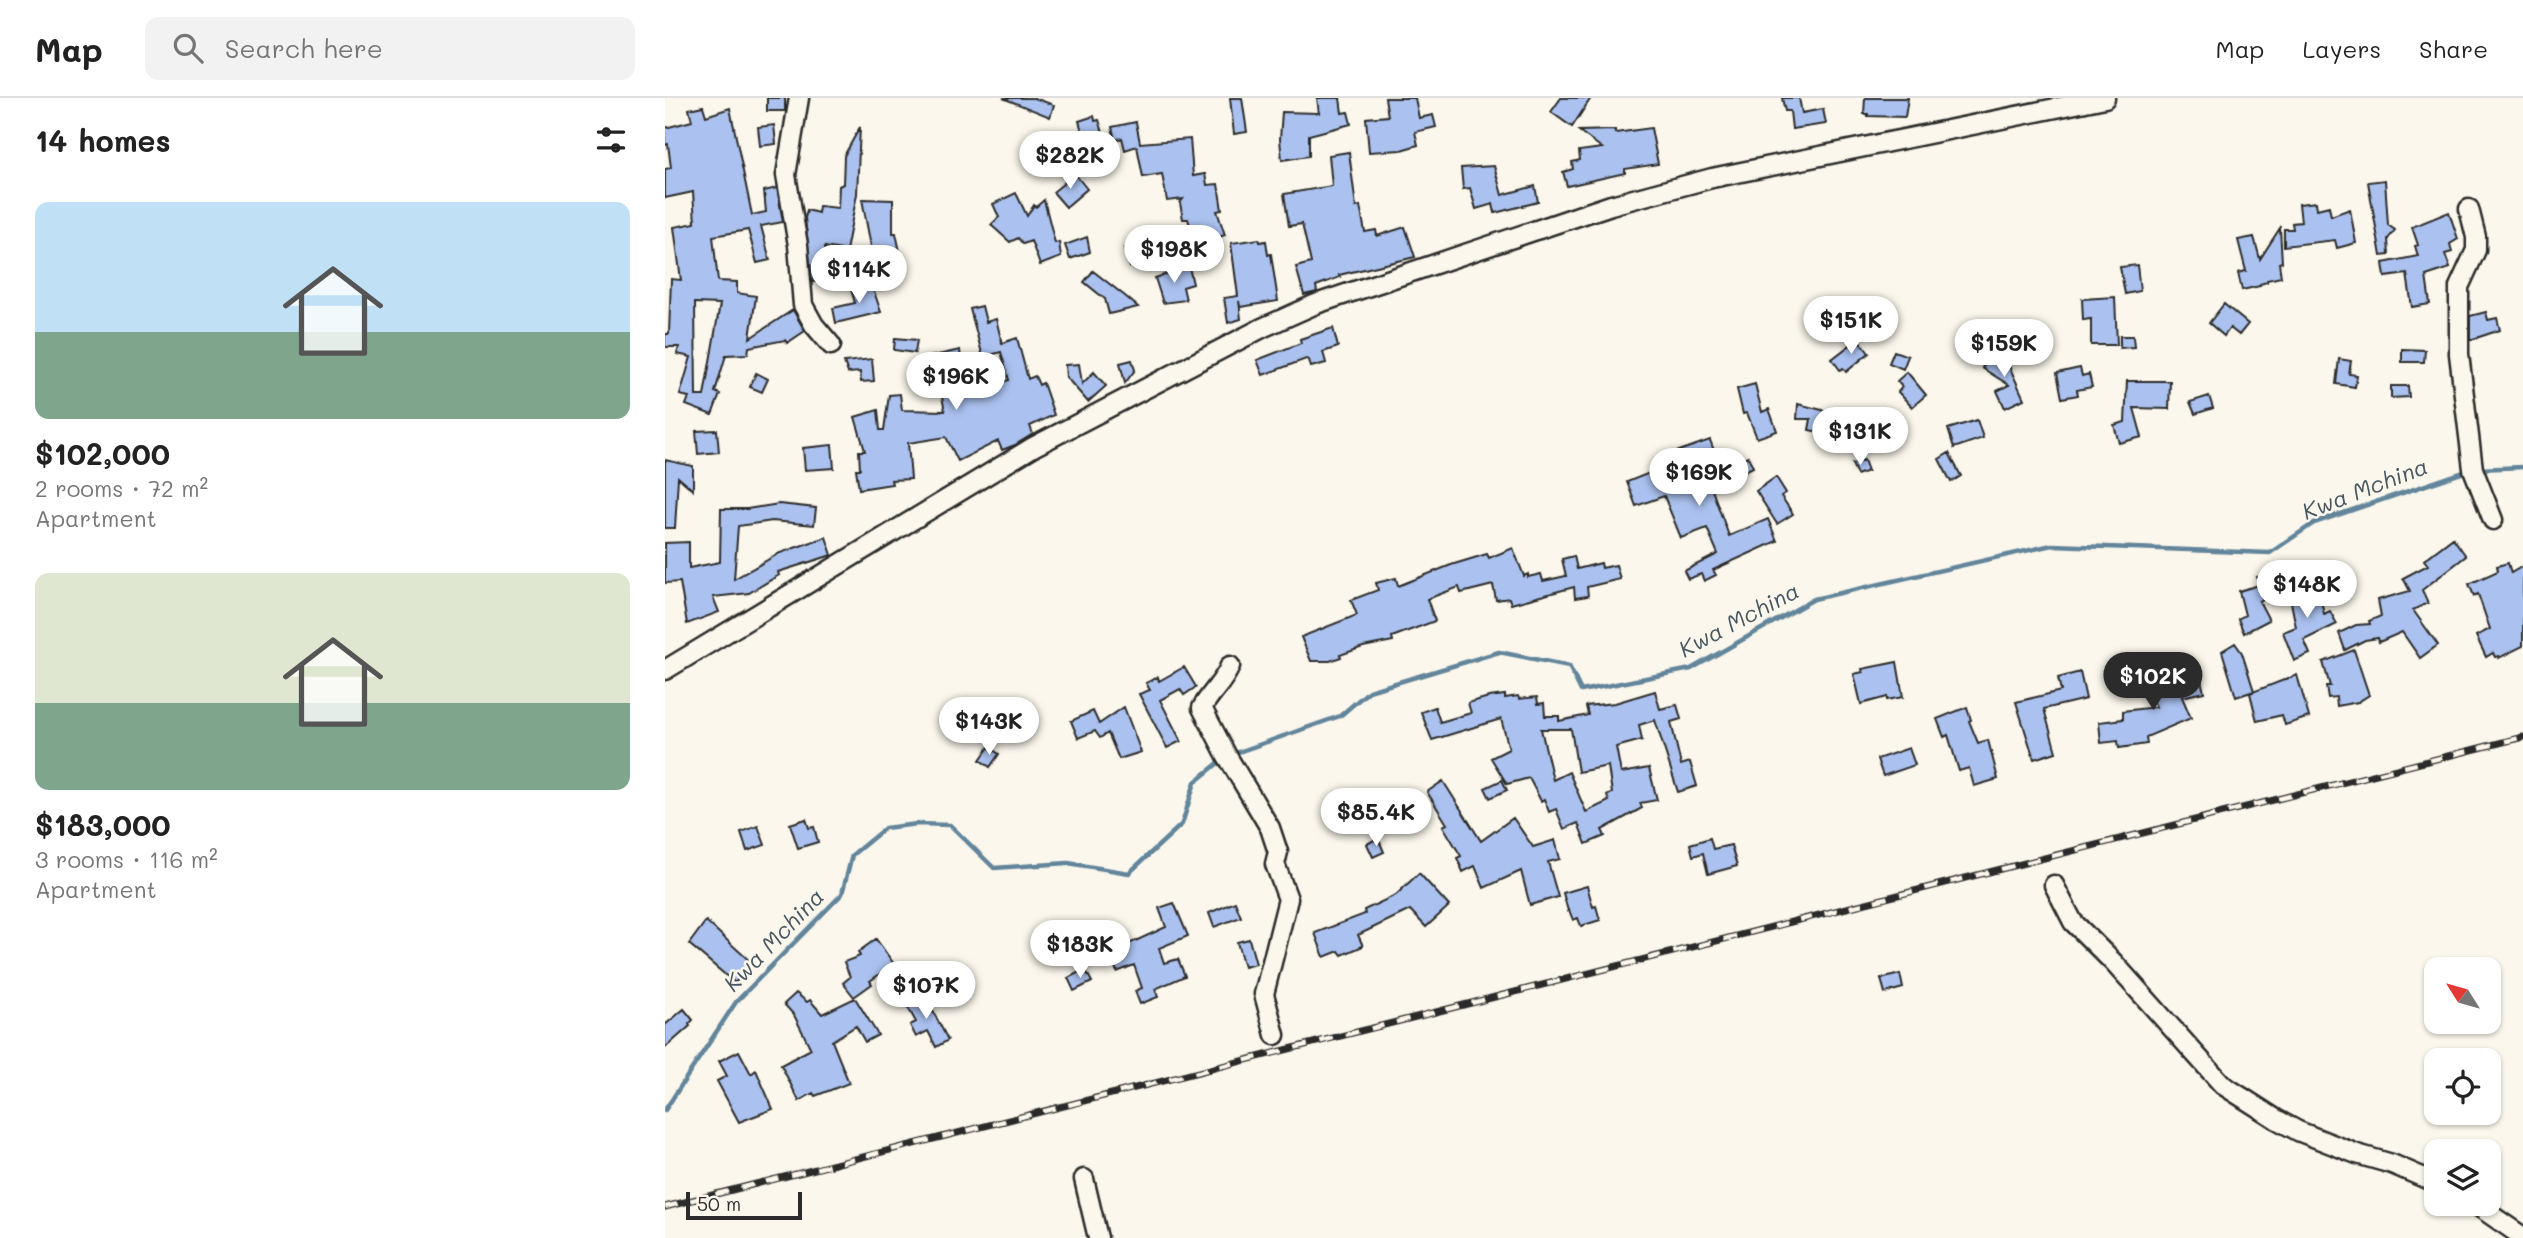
<!DOCTYPE html>
<html lang="en">
<head>
<meta charset="utf-8">
<style>
	body { margin:0; font-family:Mali,sans-serif; background:#f2f2f2; color:#222; height:100vh; display:flex; flex-direction:column; font-size:26px; white-space:nowrap }
	* { box-sizing:border-box; margin:0 }
	p { font-size:23px; color:#767676 }
	.icon { flex:none; width:38px; height:38px; fill:none; stroke:currentColor; stroke-width:2; stroke-linecap:round; stroke-linejoin:round }
	.map { position:relative; flex:1; overflow:hidden }
	.details { display:flex; flex-direction:column; background:#fff; width:665px }
	.details>* { flex:none }
	.needle { width:46px; rotate:307deg }
	.tools { position:absolute; left:1759px; top:859px; display:grid; gap:14px }
	.tools a { display:grid; place-items:center; width:77px; height:77px; border-radius:14px; background:#fff; box-shadow:0 2px 5px #0004; font-size:35px }
	.scale { position:absolute; left:21px; bottom:18px; width:116px; box-sizing:border-box; padding-left:7px; border:4px solid #2b2b2b; border-top:0; font-size:19px; line-height:24px; white-space:nowrap; color:#2b2b2b; -webkit-text-stroke:5px #fbf7ec; paint-order:stroke }
	.price { position:absolute; translate:-50% -60px; padding:0 16px; border-radius:24px; background:#fff; color:#222; font-size:23px; line-height:46px; filter:drop-shadow(0 2px 4px #0008) }
	.price::after { content:''; position:absolute; left:50%; top:42px; width:21px; height:16px; margin-left:-10px; background:inherit; clip-path:polygon(0 0,100% 0,50% 100%) }
	.price.active { background:#2b2b2b; color:#fff }
	ul { padding:0; list-style:none }
	li { display:grid; align-content:center; gap:14px; height:371px; padding:0 35px }
	li span { display:grid; place-items:center; height:217px; border-radius:14px; color:#555 }
	li>.icon { margin-inline-start:auto }
	span .icon { width:126px; height:126px; fill:#fffc; stroke-width:1 }
	li b { font-size:30px }
	h2 { display:flex; justify-content:space-between; align-items:center; height:84px; padding:0 35px; font-size:30px }
	header { display:flex; align-items:center; gap:42px; box-sizing:border-box; height:98px; padding:0 35px; background:#fff; border-bottom:2px solid #e0e0e0 }
	header strong { font-size:33px }
	nav { display:flex; gap:38px; margin-inline-start:auto; font-size:24px }
	.search { width:490px; height:63px; background:#f2f2f2; display:flex; align-items:center; gap:18px; box-sizing:border-box; padding:0 24px; border-radius:14px; color:#767676; font-size:26px }
	main { display:flex; flex:1; min-height:0 }
	.map>svg:first-child { display:block }
</style>
</head>
<body>
<header>
<strong>Map</strong>
<div class="search"><svg class="icon" aria-label="search" viewBox="0 0 24 24"><circle cx="10" cy="10" r="6"/><path d="M15 15l6 6"/></svg>Search here</div>
<nav><a>Map</a><a>Layers</a><a>Share</a></nav>
</header>
<main>
<section class="details">
<h2>14 homes<svg class="icon" aria-label="filters" viewBox="0 0 24 24"><path d="M4 7h16M4 17h16"/><circle cx="9" cy="7" r="2"/><circle cx="15" cy="17" r="2"/></svg></h2>
<ul>
<li><span style="background:linear-gradient(#bfe0f5 60%,#7fa58c 0)"><svg class="icon" aria-label="home" viewBox="0 0 24 24"><path d="M3 11l9-7 9 7M6 9v11h12V9"/></svg></span><div><b>$102,000</b><p>2 rooms · 72 m²</p><p>Apartment</p></div></li>
<li><span style="background:linear-gradient(#dfe7d0 60%,#7fa58c 0)"><svg class="icon" aria-label="home" viewBox="0 0 24 24"><path d="M3 11l9-7 9 7M6 9v11h12V9"/></svg></span><div><b>$183,000</b><p>3 rooms · 116 m²</p><p>Apartment</p></div></li>
</ul>
</section>
<div class="map">
<svg width="1858" height="1140" viewBox="0 0 1858 1140">
	<rect width="100%" height="100%" fill="#fbf7ec"/>
	<filter id="ink" filterUnits="userSpaceOnUse"><feTurbulence type="fractalNoise" baseFrequency=".0143" numOctaves="2"/><feDisplacementMap in="SourceGraphic" scale="14" xChannelSelector="R" yChannelSelector="G"/><feConvolveMatrix kernelMatrix="1 2 1 2 8 2 1 2 1" color-interpolation-filters="sRGB"/></filter>
	<g filter="url(#ink)">
		<g fill="none" stroke-linecap="round" stroke-linejoin="round">
			<!-- stream -->
			<path stroke="#62859b" stroke-width="4.5" d="M1813 371 1858 369
				M565 657 675 618 704 593 834 554 904 568 916 593 1026 571 1149 501 1387 447 1605 455 1649 425 1805 372
				M0 1012 71 904 177 796 187 757 220 730 252 726 285 727 329 770 403 765 464 775 517 726 530 684 557 662"/>
		</g>
		<!-- building -->
		<path fill="#abc2f0" stroke="#2b2b2b" stroke-width="2" fill-rule="evenodd" d="M102 0H120V13H102Z
			M338 0H369L389 7 385 19Z
			M565 0H577L582 34 569 36Z
			M652 0H675L677 15 683 14 686 26 644 37V58L617 62 615 41 617 14 654 15Z
			M720 0H750L754 20 768 17 771 29 750 34 753 47 736 52 704 54 701 20 723 18Z
			M896 0H926L907 29 886 14Z
			M1117 0H1134L1137 15 1158 11 1161 26 1127 31 1125 13H1120Z
			M1200 0H1243L1240 19 1203 18V16H1199Z
			M38 8 41 18 65 10 87 117 101 114 99 93 112 90 118 124 96 128 105 162 92 165 83 132 48 138 53 183 72 184V195L91 198 85 240 128 212 140 233 122 245 120 242 84 249 83 256 61 257 50 294 55 296 47 317 21 307 24 299 15 297 26 259 12 256 14 249H0V236H4L6 181 16 182 9 129 30 125 28 94 0 100V71L6 70 3 46 0 47V30L27 23 24 11ZM30 205 55 206 39 298H31Z
			M429 18 430 23 434 22 440 41 421 47 414 23Z
			M471 24 475 45 525 41 528 78 540 76 542 87 553 86 557 112 552 113 560 137 531 146 523 121H518L515 105 518 101 502 103 497 76 478 79 472 48 460 52 457 40 450 42 447 29Z
			M109 27 111 46 95 48 93 29Z
			M195 29 192 96 181 153 160 149 162 183 147 184 140 120 142 112 153 115 154 108 173 110 174 88 178 86 179 58Z
			M986 30 993 66 960 71V75L902 88 898 74 908 71 907 64 915 62 914 53 937 50 914 33 950 32V35Z
			M684 54 691 109 695 108 700 134 711 132 712 138 740 129 750 159 674 177 675 179 651 188 652 194 639 197 631 169 646 165 637 126 624 128 619 96 667 88 664 57Z
			M829 68 837 97 870 88 873 104 830 115 828 106 811 111 805 90 798 91 796 70Z
			M410 76 422 91 401 109 388 94Z
			M1720 82 1723 127 1730 132 1723 141 1724 157 1716 158 1703 84Z
			M351 95 362 118 369 107 371 109 379 102 390 145 394 144 396 159 375 167 366 143 358 146 353 140 345 144 326 127 334 119 328 106Z
			M197 101 228 102V135H231L235 154 208 159Z
			M1651 104 1652 111 1664 108 1666 118 1685 111 1691 145 1672 150 1670 142 1619 148V131H1628L1627 125 1636 124 1634 106Z
			M1784 114 1793 141 1785 146 1787 154 1780 156 1785 170 1761 178 1765 206 1747 209 1742 176 1720 179 1718 165 1753 158 1750 148 1753 147 1747 129Z
			M1615 130 1617 164 1614 165 1616 179 1602 182V184L1595 186V188L1577 192 1573 175 1581 173 1573 142 1589 139 1595 161Z
			M422 139 425 154 405 161 400 147Z
			M594 141 595 144 601 143 603 157 606 156 613 203 575 209 574 203 576 221 563 225 559 200 573 198 566 145Z
			M470 146 476 166 465 169 459 150Z
			M1472 167 1475 193 1460 196 1455 169Z
			M524 169 528 186 518 189 521 202 498 205 490 180Z
			M428 173 460 198 473 209 444 216 440 201 419 184Z
			M206 185 216 214 171 225 168 210 190 205 186 191Z
			M1450 199 1452 247H1426V221L1418 222 1417 201Z
			M1559 206 1583 226 1574 237 1565 230 1559 238 1544 225Z
			M317 208 321 224 331 221 337 245 352 240 363 281 370 278 374 287 378 285 389 317 365 328 368 336 350 347 337 352 333 343 293 363 281 339 243 345 246 381 226 382 227 386 194 391 191 371H195L194 353H200L190 319 213 312 215 332H219L224 297 235 296 237 312 280 313 273 280 269 281 264 259 295 252 299 290 316 285 317 290 344 282 336 254 318 259 305 211Z
			M1821 214 1823 222 1832 220 1835 232 1805 242V218Z
			M1362 228 1385 244 1374 260H1369L1349 246Z
			M668 230 673 249 658 254 661 265 646 269 644 262 641 261 598 277 592 262 636 245 635 241Z
			M1455 238H1468L1469 249 1455 250Z
			M230 240 252 242 250 255 229 252Z
			M1193 241 1204 255 1181 274 1178 270 1175 272 1167 261Z
			M1737 251 1760 252 1759 264H1737Z
			M1329 252 1346 264 1344 268 1359 301 1340 310 1332 293 1344 287 1317 270Z
			M1229 253 1243 258 1238 271 1224 265Z
			M207 261 209 283 196 284 195 274 183 275 179 264Z
			M1674 261 1686 263 1684 276 1692 277 1690 289 1671 286Z
			M467 262 470 272 460 285 455 265Z
			M414 266 417 286 429 274 441 288 423 304 401 279 400 267Z
			M1415 270 1417 278 1424 276 1427 289 1412 292 1413 297 1397 300 1392 275Z
			M1242 274 1261 297 1247 309 1233 294 1237 289 1232 283Z
			M91 275 103 281 97 294 85 289Z
			M1462 283H1505L1504 311 1469 310 1477 339 1454 345 1449 327 1460 324Z
			M1090 286 1097 314 1104 311 1112 333 1092 340 1082 315 1078 316 1072 291Z
			M1726 288H1743L1744 299 1726 300Z
			M1544 298 1548 310 1530 316 1525 304Z
			M1133 306 1173 316 1172 320 1162 321 1159 335 1144 332 1146 321H1132Z
			M1312 322 1318 340 1289 350 1283 331Z
			M52 332 54 354 33 356 31 333Z
			M1045 342 1051 358 1038 363 1039 370 1064 438 1103 421 1112 443 1048 472 1051 477 1039 483 1036 476 1023 481 1019 473 1053 456 1042 430 1016 440 999 398 971 408 962 384 1012 364 1008 355Z
			M167 347 169 370 140 372 138 350Z
			M1284 355 1296 378 1286 384 1274 361Z
			M1083 358 1088 369 1070 378 1065 366Z
			M0 362 28 368V392L13 379 10 430H0Z
			M1199 362 1203 373 1192 377 1187 366Z
			M1111 379 1121 395 1116 398 1128 416 1112 426 1091 393Z
			M114 406 151 410 149 427 107 423 73 428 69 481 115 455 161 439 167 457 113 474 114 477 84 495 48 499 54 514 22 526 15 484 0 485V445L24 444V470L55 464 56 411H82Z
			M1788 440 1801 458 1757 492 1763 505 1748 512 1773 547 1755 560 1737 534 1714 544 1713 540 1700 542 1680 552 1674 535 1691 527 1705 526 1704 523 1716 518 1713 502 1745 493 1738 480 1763 467 1759 462Z
			M848 450 859 478 863 476V479L876 476 878 483 901 478 897 461 909 458 912 471 936 465 937 470 951 467 955 481 922 489 923 498 910 500 909 489 846 506 844 500 831 502 828 487 796 495 794 489 762 501 770 523 727 539 728 543 698 549 675 557 676 559 665 563H646L636 539 692 517 686 502 713 492 711 485 731 480 733 488 786 467 822 456 824 460Z
			M1843 465 1846 475 1858 468V548L1834 560V558L1830 559 1828 555 1821 559 1811 538 1825 531 1813 496 1809 498 1804 486 1833 473 1832 468Z
			M1609 474 1613 488 1597 494 1592 479Z
			M1594 487 1598 502 1594 503 1604 522 1579 535 1573 521 1580 517 1574 493Z
			M1653 488 1659 516 1665 513 1672 526 1639 542 1645 556 1629 563 1618 534 1631 529 1624 494Z
			M1570 545 1577 555 1589 593 1571 599 1557 553Z
			M1689 552 1704 597 1693 604 1672 608 1671 599 1663 600 1661 588H1665L1658 564Z
			M1232 564 1238 599 1222 602V599L1196 606 1189 576 1198 574 1197 571Z
			M519 569 531 589 519 597 515 591 495 602 516 643 502 650 474 596 485 592 481 585 493 579 494 583Z
			M1497 572 1503 585 1535 578 1539 594 1517 599 1526 620 1481 639 1482 646 1454 650 1453 643 1436 645 1434 624 1458 621V613L1491 609 1482 588 1488 585 1485 577Z
			M1415 574 1421 601 1379 611 1391 654 1369 661 1351 604 1396 593 1393 580Z
			M1632 577 1644 619 1620 627 1617 617 1592 623 1585 595Z
			M990 593 995 611 1012 607 1016 621 1006 624 1013 654 1016 667 1025 664 1032 688 1013 694 990 622 974 627 977 642 951 649 956 675 984 670 992 702 975 705 977 710 937 732 940 738 921 746 913 725 899 731 891 711 884 714 879 701 876 703 864 680 842 686 826 660 844 651 836 621 767 642 756 614 770 609 775 624 806 615 803 605 824 599 840 597V600L853 598 854 601 872 599 873 606 879 605 880 618H894V623L923 617 921 608 950 605ZM876 631H906L913 674 943 668 947 695 942 698 944 703 921 714 904 674 888 682Z
			M459 609 476 654 454 661 443 635 435 640 430 633 413 640 406 623 428 613 434 626Z
			M1302 609 1306 622 1304 623 1313 645 1323 642 1333 681 1309 688 1304 670 1294 673 1283 637 1279 639 1272 621Z
			M324 649 334 656 325 669 315 662Z
			M1244 650 1250 667 1218 678 1212 661Z
			M837 682 842 692 825 700 820 690Z
			M778 683 816 743 848 720 868 749 890 742 895 761 883 764 893 799 865 807 856 773 819 790 810 768 798 774 792 760 796 758 778 728 782 726 762 694Z
			M141 721 144 730 149 729 153 744 133 750 125 726Z
			M93 728 100 747 82 753 76 734Z
			M713 740 719 754 708 759 702 746Z
			M1045 740 1048 751 1066 747 1072 768 1043 776 1038 755 1028 758 1025 746Z
			M754 775 784 808 761 829 745 812 693 837 698 848 677 857 674 853 659 859 650 835 700 816 699 812 731 797Z
			M922 788 928 809 931 808 935 822 916 828 913 820 908 822 904 812 903 813 898 795Z
			M570 804 576 819 549 829 544 815Z
			M509 805 523 838 494 850 499 865 513 861 520 878 490 891 493 899 475 906 470 893 477 890 469 867 452 874 446 860 457 855 455 850 501 829 494 810Z
			M41 823 87 865 70 885 24 846Z
			M211 841 229 866 205 883 207 886 189 899 178 885 185 879 179 864 195 858 193 854Z
			M584 841 591 866 579 869 572 844Z
			M420 871 427 884 409 893 403 880Z
			M1235 876 1238 890 1220 895 1216 881Z
			M131 895 142 904 145 902 157 916 190 900 213 937 200 944 191 928 167 943 184 985 150 998 148 995 134 1003 116 967 146 951 129 917 119 906Z
			M260 898 283 942 271 949 263 933 251 939 245 927 251 924 242 908Z
			M19 911 28 922 24 926 25 928 0 950V927Z
			M74 953 86 976 91 972 108 1011 74 1024 52 983 62 978 54 963Z"/>
		<g fill="none" stroke-linecap="round" stroke-linejoin="round">
			<defs>
				<path id="minor" d="M134 0 121 77 133 147 138 207 149 227 166 247
					M1804 111 1811 139V152L1794 189V256L1808 371 1828 422
					M565 568C559 584 545 595 537 610L562 658 605 730 613 754 610 766 623 801 599 896 610 937
					M0 572 368 349 597 230 651 206 946 107 1047 80 1440 0
					M1389 787 1408 824 1448 864 1558 987 1611 1021 1633 1033 1692 1056 1727 1066 1771 1085
					M419 1081 433 1140
					M1810 1106 1858 1139"/>
			</defs>
			<!-- minor casing -->
			<use href="#minor" stroke="#2b2b2b" stroke-width="23"/>
			<!-- minor -->
			<use href="#minor" stroke="#fbf7ec" stroke-width="18"/>
			<defs>
				<path id="rail" d="M0 1109 1858 639"/>
			</defs>
			<!-- rail casing -->
			<use href="#rail" stroke="#2b2b2b" stroke-width="7"/>
			<!-- rail -->
			<use href="#rail" stroke="#fbf7ec" stroke-width="4.5" stroke-dasharray="13" stroke-linecap="butt"/>
		</g>
	</g>
	<g text-anchor="middle" stroke-width="5" stroke-linejoin="round" paint-order="stroke">
		<!-- water labels -->
		<g font-size="23" font-style="italic" fill="#475863" stroke="#fbf7ec">
			<text transform="translate(1700 391) rotate(-21)" y="8">Kwa Mchina</text>
			<text transform="translate(1074 522) rotate(-28)" y="8">Kwa Mchina</text>
			<text transform="translate(109 842) rotate(-46)" y="8">Kwa Mchina</text>
		</g>
	</g>
</svg>
<div class="tools">
<a><svg class="needle" viewBox="-14 -14 28 28"><path d="M0-13l5 13h-10z" fill="#e53935"/><path d="M0 13l5-13h-10z" fill="#767676"/></svg></a>
<a><svg class="icon" aria-label="locate" viewBox="0 0 24 24"><circle cx="12" cy="12" r="6"/><path d="M12 2v4M12 18v4M2 12h4M18 12h4"/></svg></a>
<a><svg class="icon" aria-label="layers" viewBox="0 0 24 24"><path d="M12 4l9 5-9 5-9-5zM3 14l9 5 9-5"/></svg></a>
</div>
<div class="scale">50 m</div>
<b class="price" style="left:405px;top:93px">$282K</b>
<b class="price" style="left:509px;top:187px">$198K</b>
<b class="price" style="left:194px;top:207px">$114K</b>
<b class="price" style="left:1186px;top:258px">$151K</b>
<b class="price" style="left:1339px;top:281px">$159K</b>
<b class="price" style="left:291px;top:314px">$196K</b>
<b class="price" style="left:1195px;top:369px">$131K</b>
<b class="price" style="left:1034px;top:410px">$169K</b>
<b class="price" style="left:1642px;top:522px">$148K</b>
<b class="price active" style="left:1488px;top:614px">$102K</b>
<b class="price" style="left:324px;top:659px">$143K</b>
<b class="price" style="left:711px;top:750px">$85.4K</b>
<b class="price" style="left:415px;top:882px">$183K</b>
<b class="price" style="left:261px;top:923px">$107K</b>
</div>
</main>
</body>
</html>
